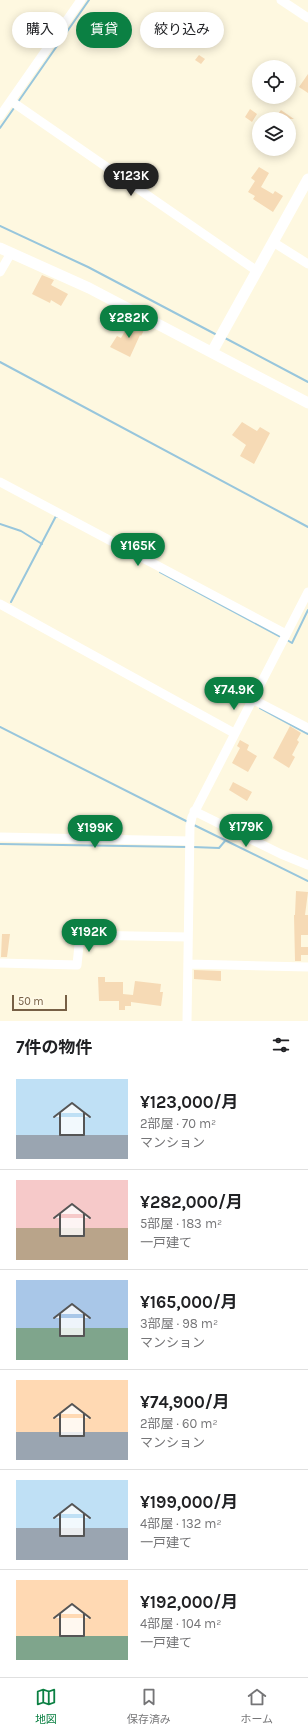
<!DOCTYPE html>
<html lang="ja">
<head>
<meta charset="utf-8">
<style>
	body { margin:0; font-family:Karla,"Noto Sans JP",sans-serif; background:#f2f2f2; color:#202124; height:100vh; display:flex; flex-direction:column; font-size:15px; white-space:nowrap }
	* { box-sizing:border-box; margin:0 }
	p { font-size:13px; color:#757577 }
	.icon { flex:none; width:22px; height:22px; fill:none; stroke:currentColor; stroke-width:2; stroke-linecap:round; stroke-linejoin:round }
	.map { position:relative; height:1021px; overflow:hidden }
	.side { display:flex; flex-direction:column; background:#fff; flex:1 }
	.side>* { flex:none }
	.banner { position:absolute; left:12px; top:12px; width:284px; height:36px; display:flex; gap:8px }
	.controls { position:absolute; left:252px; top:60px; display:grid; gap:8px }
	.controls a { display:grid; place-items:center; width:44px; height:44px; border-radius:50%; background:#fff; box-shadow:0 2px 10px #0003; font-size:20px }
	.scale { position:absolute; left:12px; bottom:10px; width:55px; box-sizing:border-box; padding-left:4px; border:2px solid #776045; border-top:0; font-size:11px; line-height:14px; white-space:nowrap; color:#776045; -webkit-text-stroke:3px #fffae8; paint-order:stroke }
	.price { position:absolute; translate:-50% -34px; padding:0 9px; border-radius:14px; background:#0b8043; color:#fff; font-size:13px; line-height:26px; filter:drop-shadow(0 1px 2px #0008) }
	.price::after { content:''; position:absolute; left:50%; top:24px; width:12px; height:9px; margin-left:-6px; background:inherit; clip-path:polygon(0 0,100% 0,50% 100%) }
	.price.current { background:#222; color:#fff }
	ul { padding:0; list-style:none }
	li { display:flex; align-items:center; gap:12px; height:100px; padding:0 16px }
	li+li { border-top:1px solid #e0e0e0 }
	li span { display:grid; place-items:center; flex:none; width:112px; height:80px; border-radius:0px; color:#555 }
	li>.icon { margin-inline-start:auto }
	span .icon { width:48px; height:48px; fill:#fffc; stroke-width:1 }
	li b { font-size:17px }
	h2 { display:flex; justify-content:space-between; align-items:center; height:48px; padding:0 16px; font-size:17px }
	.tag { padding:0 14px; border-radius:18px; background:#fff; box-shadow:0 2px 10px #0003; font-size:14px; line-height:36px }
	.tag.current { background:#0b8043; color:#fff }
	.dock { display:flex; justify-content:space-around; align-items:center; height:56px; border-top:1px solid #e0e0e0; background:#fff; font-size:11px; color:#757577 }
	.dock a { display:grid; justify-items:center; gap:2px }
	.dock .current { color:#0b8043 }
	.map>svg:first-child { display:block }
</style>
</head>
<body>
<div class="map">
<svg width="308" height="1021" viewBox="0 0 308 1021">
	<rect width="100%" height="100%" fill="#fef8e0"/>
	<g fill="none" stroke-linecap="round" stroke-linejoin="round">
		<!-- stream -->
		<path stroke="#98c6dc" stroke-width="2" d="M18 102 89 0
			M0 128 14 108
			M0 226 88 267 217 335
			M225 338 308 382
			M0 362 308 527
			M0 524 21 531 42 544
			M160 572 281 637
			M11 602 56 516 58 517
			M287 640 292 643 308 610
			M260 708 308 734
			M0 727 188 822
			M194 825 308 881
			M0 844 187 847
			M193 847 219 848 225 841"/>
	</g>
	<!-- building -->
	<path fill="#f6dab5" d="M202 24 218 35 213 42 206 37 199 47 184 37 191 28 197 32Z
		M199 55 205 59 201 64 195 60Z
		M308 74V93L299 87Z
		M250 109 257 114 252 122 245 117Z
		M281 110 294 119H274Z
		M259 167 269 173 261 187 273 194 275 191 283 196 273 212 253 199 255 196 248 192 255 181 251 178Z
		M42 275 54 280 51 285 68 294 61 306 51 300 50 303 32 294Z
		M130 322 137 326 139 322 146 326 141 336 140 335 130 357 110 347 117 336 121 338Z
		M242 422 257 431 260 427 270 433 254 464 240 456 246 445 232 435Z
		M290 726 301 733 297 740 299 742 292 755 295 757 289 768 273 758Z
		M240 740 249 745 247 750 257 756 248 772 232 763 240 748 237 746Z
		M233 782 252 792 247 801 229 790Z
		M296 891 308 892 305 915H308V935H301V947H308V955H301V961H295L294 915H295Z
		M2 934H10L7 957H1Z
		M194 970 221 971V981L194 979Z
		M98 977H105V982H123V994L133 995 135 981 161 984 160 992H163L161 1006 131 1002V1006H125V1010H119V1001H99Z"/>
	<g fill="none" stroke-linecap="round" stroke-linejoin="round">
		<!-- minor -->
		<path stroke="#fff" stroke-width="9" d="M281 0 308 18
			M11 101 257 271
			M0 116 81 0
			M273 242 308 264
			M0 272 11 253
			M0 482 286 634
			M0 604 234 733
			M252 699 308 728
			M194 811 281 854 308 865
			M0 837 190 841
			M0 963 77 965 80 935 188 937
			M188 964 308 967
			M187 1021 190 826 192 817 308 592"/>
		<!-- tertiary -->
		<path stroke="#fff" stroke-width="11" d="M0 248 89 288 308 403
			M212 352 308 179"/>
	</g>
</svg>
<div class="controls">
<a><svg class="icon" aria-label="locate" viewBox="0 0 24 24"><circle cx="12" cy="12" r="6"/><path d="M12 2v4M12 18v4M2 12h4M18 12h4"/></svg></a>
<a><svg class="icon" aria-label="layers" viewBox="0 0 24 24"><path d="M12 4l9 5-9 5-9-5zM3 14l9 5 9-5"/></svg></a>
</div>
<div class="scale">50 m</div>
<b class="price current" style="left:131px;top:197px">¥123K</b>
<b class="price" style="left:129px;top:339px">¥282K</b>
<b class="price" style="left:138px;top:567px">¥165K</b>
<b class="price" style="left:234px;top:711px">¥74.9K</b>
<b class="price" style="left:246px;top:848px">¥179K</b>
<b class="price" style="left:95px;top:849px">¥199K</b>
<b class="price" style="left:89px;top:953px">¥192K</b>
<div class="banner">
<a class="tag">購入</a>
<a class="tag current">賃貸</a>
<a class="tag">絞り込み</a>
</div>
</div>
<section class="side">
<h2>7件の物件<svg class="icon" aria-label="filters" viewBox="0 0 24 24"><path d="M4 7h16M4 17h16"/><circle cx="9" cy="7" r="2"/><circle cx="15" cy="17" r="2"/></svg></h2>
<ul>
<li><span style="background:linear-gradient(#bfe0f5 70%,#9aa5b1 0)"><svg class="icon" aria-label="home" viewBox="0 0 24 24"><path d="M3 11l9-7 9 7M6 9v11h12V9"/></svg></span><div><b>¥123,000/月</b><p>2部屋 · 70 m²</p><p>マンション</p></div></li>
<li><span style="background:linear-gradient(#f6c9c9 60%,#b9a48a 0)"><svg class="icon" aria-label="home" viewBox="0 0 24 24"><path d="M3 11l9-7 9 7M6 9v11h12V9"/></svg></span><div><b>¥282,000/月</b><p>5部屋 · 183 m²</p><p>一戸建て</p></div></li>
<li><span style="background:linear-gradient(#a9c7e8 60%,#7fa58c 0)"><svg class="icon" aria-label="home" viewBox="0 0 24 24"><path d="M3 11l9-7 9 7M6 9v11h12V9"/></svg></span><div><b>¥165,000/月</b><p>3部屋 · 98 m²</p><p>マンション</p></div></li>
<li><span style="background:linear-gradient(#ffd9b3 65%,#9aa5b1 0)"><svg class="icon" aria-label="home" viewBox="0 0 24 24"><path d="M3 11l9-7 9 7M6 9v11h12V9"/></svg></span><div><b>¥74,900/月</b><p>2部屋 · 60 m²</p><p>マンション</p></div></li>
<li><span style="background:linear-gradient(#bfe0f5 60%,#9aa5b1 0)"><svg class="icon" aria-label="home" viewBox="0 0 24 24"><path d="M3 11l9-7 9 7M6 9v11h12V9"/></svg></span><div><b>¥199,000/月</b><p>4部屋 · 132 m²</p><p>一戸建て</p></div></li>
<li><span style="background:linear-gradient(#ffd9b3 70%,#7fa58c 0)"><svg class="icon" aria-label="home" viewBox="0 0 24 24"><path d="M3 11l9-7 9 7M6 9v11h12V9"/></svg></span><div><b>¥192,000/月</b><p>4部屋 · 104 m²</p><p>一戸建て</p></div></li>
</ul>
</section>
<nav class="dock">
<a class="current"><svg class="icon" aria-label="map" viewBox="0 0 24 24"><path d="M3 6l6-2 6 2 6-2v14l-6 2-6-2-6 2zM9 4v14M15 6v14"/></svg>地図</a>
<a><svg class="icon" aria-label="saved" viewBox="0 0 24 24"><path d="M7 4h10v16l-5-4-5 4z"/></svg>保存済み</a>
<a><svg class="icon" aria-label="home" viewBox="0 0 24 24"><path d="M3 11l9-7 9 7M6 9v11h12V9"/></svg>ホーム</a>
</nav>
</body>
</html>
